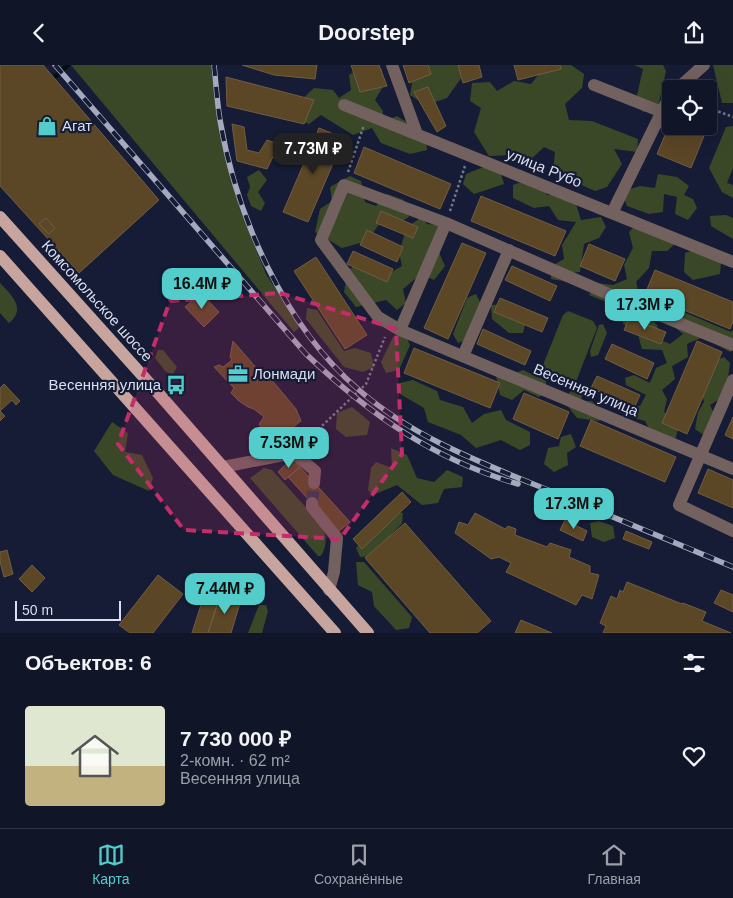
<!DOCTYPE html>
<html lang="ru">
<head>
<meta charset="utf-8">
<style>
	body { margin:0; font-family:Helvetica,sans-serif; background:#1e2234; color:#f1f3f6; height:100vh; display:flex; flex-direction:column; font-size:19px; white-space:nowrap }
	* { box-sizing:border-box; margin:0 }
	p { font-size:16px; color:#9c9fa8 }
	.icon { flex:none; width:28px; height:28px; fill:none; stroke:currentColor; stroke-width:2; stroke-linecap:round; stroke-linejoin:round }
	.map { position:relative; height:568px; overflow:hidden }
	.details { display:flex; flex-direction:column; background:#101528; flex:1 }
	.details>* { flex:none }
	.controls { position:absolute; left:662px; top:15px; display:grid; gap:10px }
	.controls a { display:grid; place-items:center; width:55px; height:55px; border-radius:5px; background:#101528; box-shadow:0 5px 20px #0002,0 0 0 1px #303445; font-size:25px }
	.scale { position:absolute; left:15px; bottom:12px; width:106px; box-sizing:border-box; padding-left:5px; border:2px solid #d9def0; border-top:0; font-size:14px; line-height:18px; white-space:nowrap; color:#d9def0; -webkit-text-stroke:4px #161c35; paint-order:stroke }
	.price { position:absolute; translate:-50% -42px; padding:0 11px; border-radius:10px; background:#53cdcb; color:#111; font-size:16px; line-height:32px; filter:drop-shadow(0 1px 2px #0008) }
	.price::after { content:''; position:absolute; left:50%; top:30px; width:15px; height:11px; margin-left:-8px; background:inherit; clip-path:polygon(0 0,100% 0,50% 100%) }
	.price.on { background:#222; color:#fff }
	ul { padding:0; list-style:none }
	li { display:flex; align-items:center; gap:15px; height:125px; padding:0 25px }
	li span { display:grid; place-items:center; flex:none; width:140px; height:100px; border-radius:5px; color:#555 }
	li>.icon { margin-inline-start:auto }
	span .icon { width:60px; height:60px; fill:#fffc; stroke-width:1 }
	li b { font-size:21px }
	h2 { display:flex; justify-content:space-between; align-items:center; height:60px; padding:0 25px; font-size:21px }
	header { display:flex; justify-content:space-between; align-items:center; height:65px; padding:0 25px; background:#101528; font-size:22px; font-weight:700 }
	.tabs { display:flex; justify-content:space-around; align-items:center; height:70px; border-top:1px solid #303445; background:#101528; font-size:14px; color:#9c9fa8 }
	.tabs a { display:grid; justify-items:center; gap:2px }
	.tabs .on { color:#53cdcb }
	.map>svg:first-child { display:block }
</style>
</head>
<body>
<header><svg class="icon" aria-label="back" viewBox="0 0 24 24"><path d="M15 5l-7 7 7 7"/></svg>Doorstep<svg class="icon" aria-label="share" viewBox="0 0 24 24"><path d="M12 15V3M7 8l5-5 5 5M5 13v7h14v-7"/></svg></header>
<div class="map">
<svg width="733" height="568" viewBox="0 0 733 568">
	<rect width="100%" height="100%" fill="#161c35"/>
	<!-- green -->
	<path fill="#3b4828" d="M71 0H211L217 51 239 142 266 209 300 262 294 267Z
		M364 0 382 4 384 20 375 35 383 46 381 58 397 51 426 69 427 85 410 89 381 78 372 63 353 70 321 50 309 59 296 54 297 39 314 23 333 25 339 33 351 25 349 10Z
		M420 0H462L464 9 447 33 426 40 410 30 413 12Z
		M554 0H571L584 9 582 23 565 39 569 55 592 56 638 74 637 87 614 84 622 99 607 122 595 126 553 107 555 87 544 82 529 96 510 90 489 91 474 67 481 43 470 36 472 18 490 17 497 26 514 16 531 19 543 4Z
		M634 0H663L666 6 658 42 643 47 637 30 643 4Z
		M713 0H733V38H722Z
		M733 61V103L727 118 733 120V133L722 127 709 103 726 62Z
		M296 74 305 84 295 95 286 91 276 97 267 86 277 77 287 79Z
		M486 101 500 106 504 119 474 129 463 119 466 109Z
		M259 105 267 115 258 127 265 138 261 146 251 141 247 130 250 122 247 112Z
		M658 109 677 112 689 121 684 130 693 134 697 143 688 155 675 149 677 132 664 129 663 147 649 149 627 141 621 127 640 121 655 123Z
		M350 111 361 116 365 137 376 141 387 129 404 135 409 152 393 162 380 158 367 176 342 183 315 167 320 144 332 136 330 122Z
		M525 116 542 121 547 130H560L575 136 581 155 601 152 606 162 599 173 584 179 580 207 571 208 569 217 551 214 552 201 564 194 562 180 576 157 558 155 549 141 534 143 513 133V120Z
		M726 150 733 153V174L711 161 710 151Z
		M422 152 427 159 438 160V185L445 201 434 215 421 209 403 224 406 238 397 245 386 235 356 242 344 227 348 205 362 197 388 209 402 201 399 187 407 162Z
		M637 159 676 178 667 186H652L649 203 636 217 640 232 628 240 617 230 609 238 589 230 596 218 613 220 627 214 624 200 633 183 629 167Z
		M694 185 721 197 720 209 693 215 684 207 685 188Z
		M0 218C11 230 27 243 9 258L0 248Z
		M476 229 481 239 466 275 458 278 453 269 467 233Z
		M506 239 526 256 523 268H509L492 254 491 240Z
		M307 243 317 245 344 286 355 283 371 288 374 302 363 307 344 302 306 254Z
		M679 245 731 267 733 265V284L730 287 703 272 687 279 688 292 672 301 675 314 662 325 667 334 664 347 679 361 675 375 657 378 645 356 624 350 625 342 640 341 646 330 626 320 625 313 634 310 650 318 656 303 667 298 662 285 642 284 637 266 623 259V253L645 249 657 260 659 274 670 279 683 269 672 260 671 246Z
		M568 246 593 256 597 263 575 319 569 322 544 312 541 305 563 250Z
		M603 259 607 268 598 290 591 292 590 286 599 260Z
		M405 269 410 280 399 305 386 308 381 297 393 272Z
		M158 285H163L177 302 173 309 166 307 155 293Z
		M724 292 730 298 728 313 718 335 710 340 716 353 711 367 702 369 695 364 698 347 704 337 701 325 712 297Z
		M523 305 546 316V328L539 332 524 325 512 335 500 330 496 311 513 309Z
		M413 315 437 326 440 335 463 342 472 358 484 349 501 345 506 355 530 367V380L520 385 501 375 476 383 461 370 428 357 424 343 400 329V318Z
		M575 323 582 328 581 337 592 336 603 349 599 356 577 353 566 339 569 328Z
		M352 342 370 357 367 370 346 372 336 364 337 348Z
		M112 357 128 368 125 387 142 390 153 413 149 426 113 410 94 386Z
		M571 369 576 382 567 388 568 400 554 407 544 399 548 383 559 381 561 372Z
		M391 383 407 390 417 413 434 417 447 405 463 412 462 422 444 424 438 438 422 440 397 420 373 430 368 425 371 403 376 397 392 403Z
		M264 403 272 405 322 460C327 471 327 481 321 491H318L250 413Z
		M392 447 403 448 402 458 372 491 360 492 356 483Z
		M599 456 613 461 615 473 604 477 592 472 590 458Z
		M356 497H364L412 552 409 563 396 565 374 541 372 527 358 520Z
		M259 540H266L268 546 262 568H248Z"/>
	<g fill="none" stroke-linecap="round" stroke-linejoin="round">
		<!-- stream -->
		<path stroke="#000f10" stroke-width="4.5" d="M56 11 68 0"/>
	</g>
	<!-- building -->
	<path fill="#5b4626" stroke="#715d41" d="M0 0H43L159 135 79 208 0 121Z
		M242 0H317L315 14 274 10Z
		M351 0H379L387 21 360 27Z
		M403 0H428L431 9 409 18Z
		M458 0H479L482 12 463 18Z
		M514 0H560L561 4 518 15Z
		M226 12 314 35 304 59 227 41Z
		M428 22 446 61 437 67 414 27Z
		M671 56V61H708L691 103 657 89Z
		M232 59 244 62 247 85 259 88 267 75 279 79 267 104 237 96Z
		M319 63 344 73 308 157 283 147Z
		M364 82 451 119 440 144 354 108Z
		M481 131 566 166 555 191 471 156Z
		M381 146 418 162 413 173 376 158Z
		M46 153 55 163 49 169 39 159Z
		M367 165 403 182 397 197 360 180Z
		M462 178 486 188 448 274 424 263Z
		M589 179 625 194 615 216 580 201Z
		M353 186 393 204 387 217 347 199Z
		M316 192 367 270 345 284 294 206Z
		M512 201 557 221 550 236 505 215Z
		M655 205 733 237V257L730 264 645 229Z
		M201 228 219 247 204 262 185 242Z
		M500 233 548 253 542 267 494 247Z
		M629 253 666 267 661 279 624 265Z
		M483 264 531 286 525 300 477 279Z
		M233 276 258 305 261 302 296 344 301 356 280 372 262 364 259 359 264 352 254 344 248 342 239 336 231 328 234 323 214 302 219 300 223 302 232 295 230 292Z
		M697 276 722 287 687 369 662 358Z
		M612 279 654 298 647 314 605 294Z
		M414 283 500 318 490 343 404 308Z
		M597 311 640 330 634 343 591 323Z
		M4 319 20 336 16 340 12 335 0 346 5 351 0 356V323Z
		M524 328 569 347 558 374 513 354Z
		M733 352V374L725 370Z
		M591 355 676 392 665 417 580 381Z
		M292 393 300 402 285 415 278 407Z
		M300 402 350 457 338 467 288 412Z
		M708 404 733 415V443L698 428Z
		M402 427 411 437 362 484 353 474Z
		M475 448 505 464 508 461 516 464 515 470 547 482 550 478 571 485 569 492 590 501V508L599 510 592 534 582 530 576 540 506 507 511 498 499 492 491 494 455 468 459 457 468 460Z
		M565 455 587 466 583 476 560 465Z
		M405 458 491 556 477 568H430L365 493Z
		M626 466 652 477 649 484 623 474Z
		M7 485 13 509 4 512 0 497V487Z
		M32 500 45 513 32 527 19 514Z
		M158 510 183 529 153 568H130L119 560Z
		M627 517 682 539 683 538 706 547 702 556 731 568H603L606 561 600 558 611 531 617 534 620 525 623 527Z
		M206 524 221 528 208 568H192Z
		M721 525 733 530V547L714 538Z
		M221 528 241 535 231 568H208Z
		M521 555 552 568H515Z"/>
	<g fill="none" stroke-linecap="round" stroke-linejoin="round">
		<!-- minor-tunnel -->
		<path stroke="#333951" stroke-width="12" stroke-dasharray="12 6" stroke-linecap="butt" d="M312 438 314 418"/>
		<!-- path -->
		<path stroke="#72788d" stroke-width="2.5" stroke-dasharray="2.5 2.5" stroke-linecap="butt" d="M709 43 733 52
			M348 107 364 60
			M450 146 465 101
			M304 378 366 319 385 272"/>
		<!-- minor -->
		<path stroke="#72615e" stroke-width="12" d="M392 0 417 69
			M594 20 662 47
			M677 24 704 0
			M344 40 733 197
			M612 148 671 28
			M400 265 446 158
			M733 280 620 234 446 158 344 120 321 175 378 252 400 265 733 404
			M463 291 509 185
			M733 315 679 440 733 466
			M223 402 294 388 315 406 314 418
			M312 438V442L337 473 334 507 329 525"/>
		<!-- major -->
		<path stroke="#c7a59e" stroke-width="12" d="M0 152 159 329 368 568
			M0 191 335 568"/>
		<defs>
			<path id="rail" d="M55 0 306 289C370 350 433 394 518 419
				M214 0C216 18 217 37 220 55 236 150 284 261 359 325 414 373 482 398 548 425 610 451 672 476 733 502"/>
		</defs>
		<!-- rail casing -->
		<use href="#rail" stroke="#a4a9bd" stroke-width="5.5"/>
		<!-- rail -->
		<use href="#rail" stroke="#161c35" stroke-width="4" stroke-dasharray="11" stroke-linecap="butt"/>
	</g>
	<!-- marked area -->
	<path fill="#c42c6a" fill-opacity="0.2" stroke="#c42c6a" stroke-width="4" stroke-dasharray="10 6" stroke-linejoin="round" d="M280 228 396 264 402 389 340 474 184 465 118 379 170 236Z"/>
	<!-- icons -->
	<defs>
		<symbol id="shop-bare" viewBox="-9 -9 18 18"><path d="M-5-2.5h2.3a2.7 3.5 0 0 1 5.4 0H5L5.5 6h-11ZM-1.5-2.5h3a1.5 2.3 0 0 0-3 0Z" fill="#53cdcb" stroke="#161c35" stroke-width="2.5" paint-order="stroke"/></symbol>
		<symbol id="office-bare" viewBox="-9 -9 18 18"><path d="M-6-3h4V-5.5h4V-3h4V5H-6ZM-1-4.5V-3h2v-1.5ZM-6 0V1H6V0Z" fill="#53cdcb" stroke="#161c35" stroke-width="2.5" paint-order="stroke"/></symbol>
		<symbol id="bus-bare" viewBox="-9 -9 18 18"><path d="M-5-6H5V4H4V6H2V4H-2V6H-4V4H-5ZM-3.5-4V0h7V-4ZM-3.5 1.2v1.5H-2V1.2ZM2 1.2v1.5H3.5V1.2Z" fill="#53cdcb" stroke="#161c35" stroke-width="2.5" paint-order="stroke"/></symbol>
	</defs>
	<g fill-rule="evenodd">
		<use href="#shop-bare" x="33" y="47" width="28" height="28"/>
		<use href="#office-bare" x="224" y="295" width="28" height="28"/>
		<use href="#bus-bare" x="162" y="306" width="28" height="28"/>
	</g>
	<g text-anchor="middle" stroke-width="4.5" stroke-linejoin="round" paint-order="stroke">
		<!-- poi labels -->
		<g font-size="15" fill="#d9def0" stroke="#161c35" text-anchor="start">
			<text x="62" y="66">Агат</text>
			<text x="253" y="314">Лонмади</text>
			<text x="161" y="325" text-anchor="end">Весенняя улица</text>
		</g>
		<!-- street labels -->
		<g font-size="15" fill="#d9def0" stroke="#161c35">
			<text transform="translate(544 103) rotate(22)" y="5">улица Рубо</text>
			<text transform="translate(97 236) rotate(48)" y="5">Комсомольское шоссе</text>
			<text transform="translate(586 325) rotate(23)" y="5">Весенняя улица</text>
		</g>
	</g>
</svg>
<div class="controls">
<a><svg class="icon" aria-label="locate" viewBox="0 0 24 24"><circle cx="12" cy="12" r="6"/><path d="M12 2v4M12 18v4M2 12h4M18 12h4"/></svg></a>
</div>
<div class="scale">50 m</div>
<b class="price on" style="left:313px;top:110px">7.73M ₽</b>
<b class="price" style="left:202px;top:245px">16.4M ₽</b>
<b class="price" style="left:645px;top:266px">17.3M ₽</b>
<b class="price" style="left:289px;top:404px">7.53M ₽</b>
<b class="price" style="left:574px;top:465px">17.3M ₽</b>
<b class="price" style="left:225px;top:550px">7.44M ₽</b>
</div>
<section class="details">
<h2>Объектов: 6<svg class="icon" aria-label="filters" viewBox="0 0 24 24"><path d="M4 7h16M4 17h16"/><circle cx="9" cy="7" r="2"/><circle cx="15" cy="17" r="2"/></svg></h2>
<ul>
<li><span style="background:linear-gradient(#dfe7d0 60%,#c2b280 0)"><svg class="icon" aria-label="home" viewBox="0 0 24 24"><path d="M3 11l9-7 9 7M6 9v11h12V9"/></svg></span><div><b>7 730 000 ₽</b><p>2-комн. · 62 m²</p><p>Весенняя улица</p></div><svg class="icon" aria-label="heart" viewBox="0 0 24 24"><path d="M12 20l-8-8c-3-5 5-10 8-4 3-6 11-1 8 4z"/></svg></li>
</ul>
</section>
<nav class="tabs">
<a class="on"><svg class="icon" aria-label="map" viewBox="0 0 24 24"><path d="M3 6l6-2 6 2 6-2v14l-6 2-6-2-6 2zM9 4v14M15 6v14"/></svg>Карта</a>
<a><svg class="icon" aria-label="saved" viewBox="0 0 24 24"><path d="M7 4h10v16l-5-4-5 4z"/></svg>Сохранённые</a>
<a><svg class="icon" aria-label="home" viewBox="0 0 24 24"><path d="M3 11l9-7 9 7M6 9v11h12V9"/></svg>Главная</a>
</nav>
</body>
</html>
